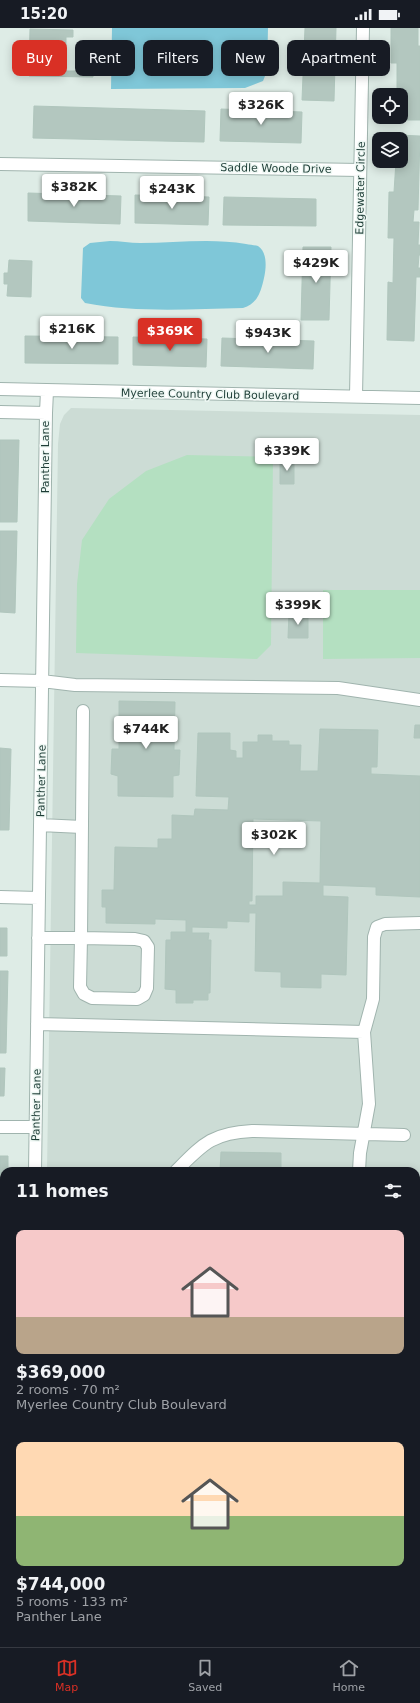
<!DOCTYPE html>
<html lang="en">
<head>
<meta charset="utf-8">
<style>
	body { margin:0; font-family:"DejaVu Sans",sans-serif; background:#242831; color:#f1f3f6; height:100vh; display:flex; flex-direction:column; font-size:15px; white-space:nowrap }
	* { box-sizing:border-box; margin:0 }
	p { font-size:13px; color:#9ea1a6 }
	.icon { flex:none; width:22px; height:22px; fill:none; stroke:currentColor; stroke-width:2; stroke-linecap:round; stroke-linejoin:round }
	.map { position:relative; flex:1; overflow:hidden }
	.panel { position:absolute; left:0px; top:1139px; width:420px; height:480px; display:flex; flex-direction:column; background:#171b24; border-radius:12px 12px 0 0; box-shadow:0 2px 10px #0003 }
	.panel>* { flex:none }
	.hud { position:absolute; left:12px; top:12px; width:396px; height:36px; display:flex; gap:8px }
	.tools { position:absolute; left:372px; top:60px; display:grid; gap:8px }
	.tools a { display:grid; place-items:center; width:36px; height:36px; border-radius:8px; background:#171b24; box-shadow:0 2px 10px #0003; font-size:20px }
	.price { position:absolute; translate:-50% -34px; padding:0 9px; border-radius:4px; background:#fff; color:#222; font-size:13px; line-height:26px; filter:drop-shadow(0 1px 2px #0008) }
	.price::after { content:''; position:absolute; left:50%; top:24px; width:12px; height:9px; margin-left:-6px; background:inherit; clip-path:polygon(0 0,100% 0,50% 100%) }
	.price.current { background:#d93025; color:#fff }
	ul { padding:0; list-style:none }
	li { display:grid; align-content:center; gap:8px; height:212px; padding:0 16px }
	li span { display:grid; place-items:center; height:124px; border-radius:8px; color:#555 }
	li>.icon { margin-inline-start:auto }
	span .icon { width:72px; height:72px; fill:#fffc; stroke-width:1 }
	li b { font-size:17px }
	h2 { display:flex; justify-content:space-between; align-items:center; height:48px; padding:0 16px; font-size:17px }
	.chip { padding:0 14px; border-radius:8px; background:#171b24; box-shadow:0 2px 10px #0003; font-size:14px; line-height:36px }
	.chip.current { background:#d93025; color:#fff }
	.status { display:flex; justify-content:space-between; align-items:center; height:28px; padding:0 20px; background:#171b24; direction:ltr }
	.status svg { height:11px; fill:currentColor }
	.tab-bar { display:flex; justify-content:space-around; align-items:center; height:56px; border-top:1px solid #363941; background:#171b24; font-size:11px; color:#9ea1a6 }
	.tab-bar a { display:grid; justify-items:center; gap:2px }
	.tab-bar .current { color:#d93025 }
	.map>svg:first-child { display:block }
</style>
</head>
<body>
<div class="status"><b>15:20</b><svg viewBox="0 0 49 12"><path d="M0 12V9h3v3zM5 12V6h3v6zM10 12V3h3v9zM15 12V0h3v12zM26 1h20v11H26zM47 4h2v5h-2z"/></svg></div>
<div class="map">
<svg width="420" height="1619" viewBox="0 0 420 1619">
	<rect width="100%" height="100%" fill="#deece6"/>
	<!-- built -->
	<path fill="#ccdcd5" d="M71 380 420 387V1619H40V1615H416V1143H47L58 416 60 396 64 387Z"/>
	<!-- green -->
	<path fill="#b4e0c1" d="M187 427 273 429 271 617 257 631 76 625 77 556 82 512 109 471 146 443Z
		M323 562H420V630L323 631Z
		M420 1225V1479L416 1469V1237Z"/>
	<!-- water -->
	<path fill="#7fc7d8" d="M112 0H268L267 43 263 53 245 60 111 61Z
		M110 213C120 213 130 215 140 215 175 215 211 210 246 216 250 217 255 217 258 218 270 226 265 248 262 258 259 269 254 277 243 280 191 281 136 285 85 275L81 270 83 220 90 215Z"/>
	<!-- building -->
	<path fill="#b3c7bf" stroke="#b0c6bd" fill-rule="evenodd" d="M305 0H336L334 73 302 72Z
		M391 0H418V18H420V92H397V89H401V67H397V35H391Z
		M30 1 73 2V9H66V43H93V49L29 48Z
		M34 78 205 83 204 114 33 110Z
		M221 81 302 84 301 115 220 113Z
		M396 107 420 108 418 182H414L413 194H419L418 217H420V227H419L418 240H420V249H416L414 313 387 312 388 254 393 255 394 210H388L389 164H394L396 133H401V111H396Z
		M28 165 121 168 120 196 28 193Z
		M135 167 209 169 208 197 135 195Z
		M224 169 316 171V198L223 197Z
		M303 219H331L329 292H301Z
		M9 232 32 233 31 269 7 268 8 256H4V245H8Z
		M25 308 118 309V336L25 335Z
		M133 309 207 311 206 339 133 337Z
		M222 310 314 313 313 341 221 338Z
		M0 412H19L17 494H0Z
		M280 433H294V456H280Z
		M0 503H17L15 585 0 584Z
		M289 585H308V610H288Z
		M119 673 175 674 174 722H180L179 747 173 748V769L118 768V748L111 746 112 721H119Z
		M415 697H420V710H414Z
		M320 701 378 702 377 739H371V746L420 748V869L376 867V859L323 857V868L348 869 346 947 321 946V960L281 959V944L255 943 256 885H249V894L227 893V900L192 899V905H209L208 912H211L210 965H208V972H193V975H176V962L165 961 166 912H171V904H186V892L155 891V896L106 895V879H102V862H114L115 819 158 820V811H172V787L194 788 195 781 228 782 229 769 196 768 198 705H230V722L236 723V730H243V714H258V707H272V713H289V717H301L300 743H318ZM253 791 321 793 320 855 283 854V868H256V877H249V873H252Z
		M0 720 11 721 9 802H0Z
		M0 900H7V928H0Z
		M0 943H8L6 1025H0Z
		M0 1040H5L4 1068H0Z
		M221 1124 281 1125V1143H220Z
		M0 1128H8V1143H4L3 1150V1185H0Z
		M0 1216H4V1255H0Z
		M0 1255H4V1277H0Z
		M3 1290 4 1313H0V1291Z
		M416 1576H420V1618L248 1615V1619H233V1616L185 1615H416Z"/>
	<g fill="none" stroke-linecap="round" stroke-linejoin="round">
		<defs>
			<path id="minor" d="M0 136 360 142
				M0 361 420 370
				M356 368 363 0
				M0 384 46 385
				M0 652 42 653 75 657 338 660 420 672
				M40 797 82 799
				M0 869 39 870
				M38 910H81L83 683
				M81 910 135 911 144 913 148 919 147 960 144 967 137 971 92 970 84 966 80 959Z
				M37 996 364 1004
				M0 1099H35
				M35 1143 46 385 47 363
				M176 1143C203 1116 212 1105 252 1103L404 1107
				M359 1143 360 1125 369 1076 364 1004 373 971 374 909 377 899 385 896 420 895
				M0 1211H4
				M0 1524H4
				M29 1615V1619
				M64 1615V1619
				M102 1619V1615
				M132 1619V1615"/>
		</defs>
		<!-- minor casing -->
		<use href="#minor" stroke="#a0b4ae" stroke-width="14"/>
		<!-- minor -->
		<use href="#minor" stroke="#fff" stroke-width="12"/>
	</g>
	<g text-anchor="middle" stroke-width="3" stroke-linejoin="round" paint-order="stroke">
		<!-- street labels -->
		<g font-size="11" fill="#1d3d36" stroke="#eff8f4">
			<text transform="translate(276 140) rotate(1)" y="4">Saddle Woode Drive</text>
			<text transform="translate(360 160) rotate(-89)" y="4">Edgewater Circle</text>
			<text transform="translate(210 366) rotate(1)" y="4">Myerlee Country Club Boulevard</text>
			<text transform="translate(45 429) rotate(-90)" y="4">Panther Lane</text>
			<text transform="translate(41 753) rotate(-89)" y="4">Panther Lane</text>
			<text transform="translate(36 1077) rotate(-89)" y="4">Panther Lane</text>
		</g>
	</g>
</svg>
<div class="tools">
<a><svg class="icon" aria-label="locate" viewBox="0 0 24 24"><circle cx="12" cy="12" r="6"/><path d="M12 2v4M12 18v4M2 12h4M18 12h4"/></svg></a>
<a><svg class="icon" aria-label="layers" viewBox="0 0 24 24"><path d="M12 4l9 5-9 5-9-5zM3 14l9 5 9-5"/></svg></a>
</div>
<b class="price" style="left:261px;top:98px">$326K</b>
<b class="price" style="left:74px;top:180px">$382K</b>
<b class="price" style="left:172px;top:182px">$243K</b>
<b class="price" style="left:316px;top:256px">$429K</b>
<b class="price" style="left:72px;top:322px">$216K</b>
<b class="price current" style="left:170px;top:324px">$369K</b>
<b class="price" style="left:268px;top:326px">$943K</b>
<b class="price" style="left:287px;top:444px">$339K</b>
<b class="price" style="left:298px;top:598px">$399K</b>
<b class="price" style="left:146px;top:722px">$744K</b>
<b class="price" style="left:274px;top:828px">$302K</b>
<div class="hud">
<a class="chip current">Buy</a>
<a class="chip">Rent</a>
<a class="chip">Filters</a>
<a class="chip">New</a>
<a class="chip">Apartment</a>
</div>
<section class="panel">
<h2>11 homes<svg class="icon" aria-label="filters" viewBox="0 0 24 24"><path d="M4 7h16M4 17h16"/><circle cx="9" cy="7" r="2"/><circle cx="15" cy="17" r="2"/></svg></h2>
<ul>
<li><span style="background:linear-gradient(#f6c9c9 70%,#b9a48a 0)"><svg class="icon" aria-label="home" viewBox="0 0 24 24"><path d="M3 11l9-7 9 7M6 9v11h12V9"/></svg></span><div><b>$369,000</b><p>2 rooms · 70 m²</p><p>Myerlee Country Club Boulevard</p></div></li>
<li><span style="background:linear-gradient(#ffd9b3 60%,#8fb573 0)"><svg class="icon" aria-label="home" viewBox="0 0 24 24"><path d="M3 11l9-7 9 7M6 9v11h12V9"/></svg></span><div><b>$744,000</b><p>5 rooms · 133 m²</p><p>Panther Lane</p></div></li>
</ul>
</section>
</div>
<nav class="tab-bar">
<a class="current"><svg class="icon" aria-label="map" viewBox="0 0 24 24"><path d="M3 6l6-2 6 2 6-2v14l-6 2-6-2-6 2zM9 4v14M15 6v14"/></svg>Map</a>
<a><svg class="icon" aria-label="saved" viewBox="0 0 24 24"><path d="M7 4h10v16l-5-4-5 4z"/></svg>Saved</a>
<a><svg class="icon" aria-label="home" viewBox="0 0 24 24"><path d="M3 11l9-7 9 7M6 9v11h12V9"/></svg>Home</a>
</nav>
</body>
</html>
